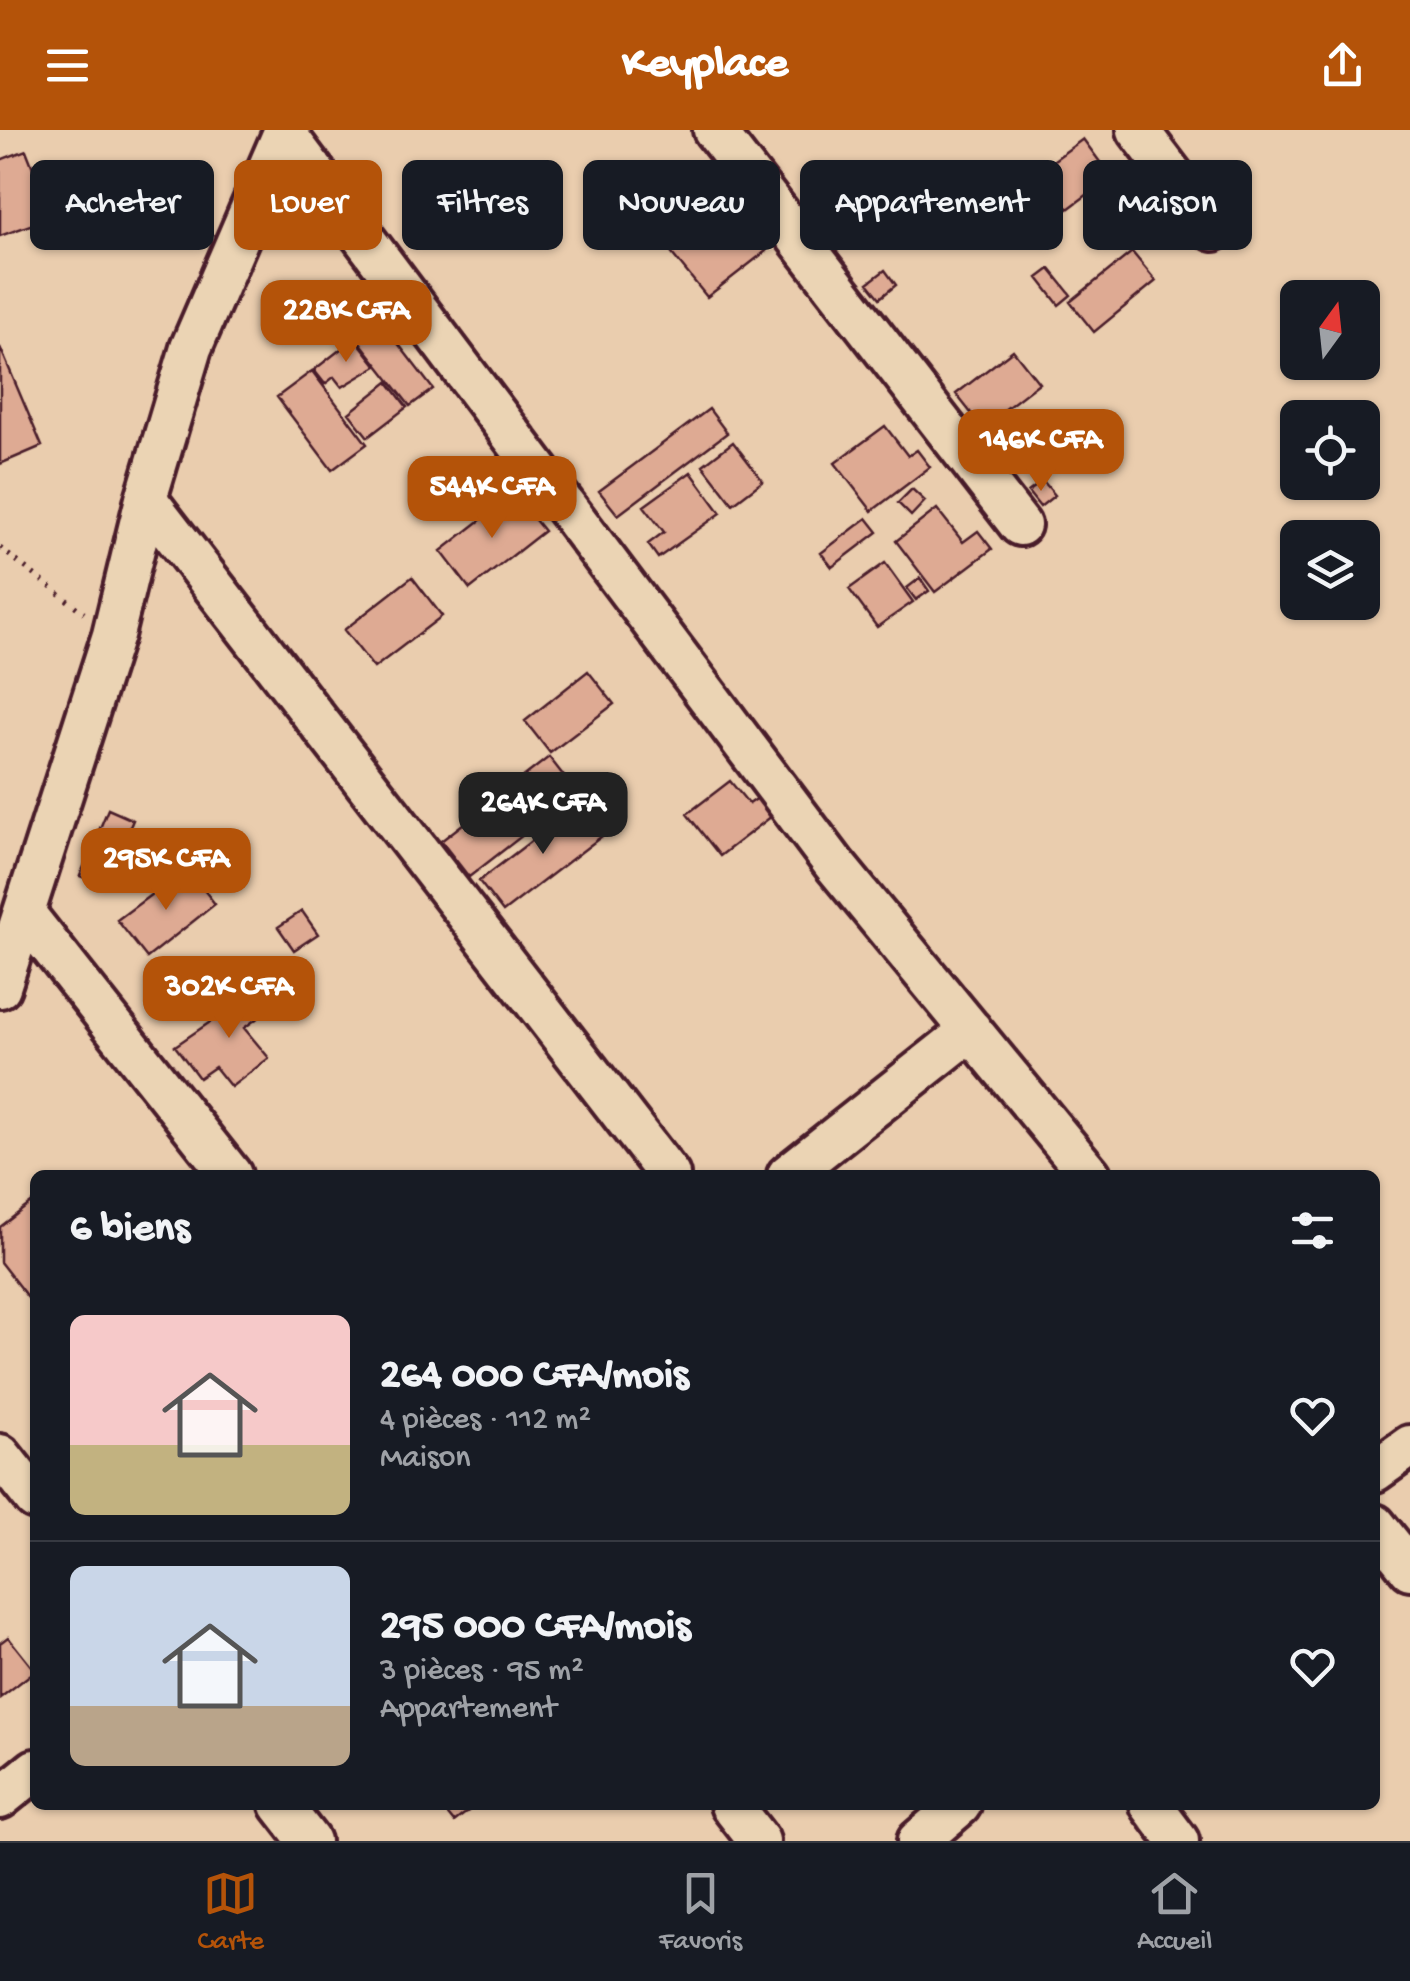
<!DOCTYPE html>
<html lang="fr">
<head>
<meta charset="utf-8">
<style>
	body { margin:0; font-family:"Gochi Hand",sans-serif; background:#242831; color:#f1f3f6; height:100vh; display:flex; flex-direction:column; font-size:38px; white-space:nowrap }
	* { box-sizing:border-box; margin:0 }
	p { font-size:32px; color:#9ea1a6 }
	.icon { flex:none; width:55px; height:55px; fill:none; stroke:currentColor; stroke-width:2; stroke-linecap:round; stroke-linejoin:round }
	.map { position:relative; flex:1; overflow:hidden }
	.panel { position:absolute; left:30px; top:1040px; width:1350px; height:640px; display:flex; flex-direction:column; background:#171b24; border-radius:15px; box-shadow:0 2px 8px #0004 }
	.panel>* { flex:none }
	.guide { position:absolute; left:30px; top:30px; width:1350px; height:90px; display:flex; gap:20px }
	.needle { width:65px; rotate:15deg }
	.controls { position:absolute; left:1280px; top:150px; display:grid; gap:20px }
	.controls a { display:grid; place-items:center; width:100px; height:100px; border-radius:15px; background:#171b24; box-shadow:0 2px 8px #0004; font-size:50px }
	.price { position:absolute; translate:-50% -85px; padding:0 22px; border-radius:20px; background:#b45309; color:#fff; font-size:32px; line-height:65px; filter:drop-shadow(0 2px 5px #0008) }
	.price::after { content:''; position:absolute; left:50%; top:60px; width:30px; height:22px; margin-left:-15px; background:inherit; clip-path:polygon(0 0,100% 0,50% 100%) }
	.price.selected { background:#222; color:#fff }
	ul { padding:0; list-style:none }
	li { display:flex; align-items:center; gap:30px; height:250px; padding:0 40px }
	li+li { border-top:2px solid #363941 }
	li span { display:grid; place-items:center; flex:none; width:280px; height:200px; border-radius:15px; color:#555 }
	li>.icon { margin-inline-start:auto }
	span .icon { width:120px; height:120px; fill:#fffc; stroke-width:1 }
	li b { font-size:42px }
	h2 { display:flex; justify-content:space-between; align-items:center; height:120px; padding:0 40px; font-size:42px }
	.chip { padding:0 35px; border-radius:15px; background:#171b24; box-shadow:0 2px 8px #0004; font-size:35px; line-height:90px }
	.chip.selected { background:#b45309; color:#fff }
	header { display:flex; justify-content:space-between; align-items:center; height:130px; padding:0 40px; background:#b45309; color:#fff; font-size:45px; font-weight:700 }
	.dock { display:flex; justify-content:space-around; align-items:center; height:140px; border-top:2px solid #363941; background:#171b24; font-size:28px; color:#9ea1a6 }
	.dock a { display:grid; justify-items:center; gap:5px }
	.dock .selected { color:#b45309 }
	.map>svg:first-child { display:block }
</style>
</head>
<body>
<header><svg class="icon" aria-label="menu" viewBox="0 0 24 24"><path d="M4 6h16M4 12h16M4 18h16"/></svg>Keyplace<svg class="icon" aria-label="share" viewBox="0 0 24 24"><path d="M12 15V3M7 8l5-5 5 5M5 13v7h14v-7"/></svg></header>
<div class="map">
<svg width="1410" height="1711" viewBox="0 0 1410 1711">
	<rect width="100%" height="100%" fill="#eacdae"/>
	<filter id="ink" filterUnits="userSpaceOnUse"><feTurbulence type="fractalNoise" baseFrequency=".01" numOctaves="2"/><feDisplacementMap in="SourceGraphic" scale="20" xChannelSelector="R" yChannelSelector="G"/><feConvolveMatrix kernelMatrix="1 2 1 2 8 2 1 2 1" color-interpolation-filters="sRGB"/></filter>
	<g filter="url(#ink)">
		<!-- building -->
		<path fill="#deaa93" stroke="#4a1f2b" stroke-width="2.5" d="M1083 9 1111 47 1068 79 1039 41Z
			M26 20 50 81 34 87 36 93 0 106V30Z
			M716 81 742 114 754 105 766 121 707 167 668 119Z
			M1132 122 1156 151 1094 202 1070 172Z
			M1050 139 1071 165 1059 175 1038 148Z
			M885 140 896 155 880 168 868 153Z
			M380 190 433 259 410 276 356 207Z
			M355 208 377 236 342 257 334 247 325 254 314 240Z
			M0 217 42 316 0 334Z
			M1013 220 1039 253 982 297 956 264Z
			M312 241 367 314 332 340 277 267Z
			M388 252 407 277 368 307 349 283Z
			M709 279 727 303 618 385 599 361Z
			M885 296 908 326 917 320 930 337 872 381 835 333Z
			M733 312 763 351 733 374 703 335Z
			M691 342 721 383 658 428 648 414 664 402 644 376Z
			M1043 351 1055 365 1040 377 1028 362Z
			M912 359 925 371 911 386 898 373Z
			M514 364 544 401 470 459 441 421Z
			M937 379 963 412 978 401 992 419 935 462 896 411Z
			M867 388 878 402 832 437 821 423Z
			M885 433 913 472 877 497 849 459Z
			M412 447 442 486 374 538 344 500Z
			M920 448 929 461 916 470 907 458Z
			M588 541 614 574 550 623 525 591Z
			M549 627 577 663 469 747 441 711Z
			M730 651 749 674 758 668 772 686 720 726 687 684Z
			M582 672 606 703 503 782 479 751Z
			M108 679 133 690 105 756 80 746Z
			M187 738 215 774 147 828 117 790Z
			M302 781 318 804 294 820 278 797Z
			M263 856 278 873 244 898 269 928 231 957 215 937 199 948 175 916Z
			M35 1070V1163L28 1168 0 1132V1097Z
			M8 1507 35 1541 0 1568V1513Z
			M440 1675H476L454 1692Z"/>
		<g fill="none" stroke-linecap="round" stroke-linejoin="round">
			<defs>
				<path id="minor" d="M714 0 1020 395
					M1138 0 1214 100
					M284 2 834 734 1090 1045
					M146 369 669 1045
					M24 783 231 1045
					M0 857 113 505 146 369 191 218 285 0
					M788 1045 971 900
					M0 1325 35 1369
					M1375 1341 1410 1316
					M1375 1395 1410 1439
					M0 1668 35 1640
					M281 1675 309 1711
					M731 1675 759 1711
					M1151 1675 1178 1711
					M918 1711 960 1675"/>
			</defs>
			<!-- minor casing -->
			<use href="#minor" stroke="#4a1f2b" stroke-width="48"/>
			<!-- path -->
			<path stroke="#4a1f2b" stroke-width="5" stroke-dasharray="2.5 8" stroke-linecap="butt" d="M0 418 84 483"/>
			<!-- minor -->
			<use href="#minor" stroke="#ebd4b4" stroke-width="40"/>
		</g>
	</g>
</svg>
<div class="controls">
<a><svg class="needle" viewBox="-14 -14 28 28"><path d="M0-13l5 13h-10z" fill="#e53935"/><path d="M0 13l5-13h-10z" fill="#9ea1a6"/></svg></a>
<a><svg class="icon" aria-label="locate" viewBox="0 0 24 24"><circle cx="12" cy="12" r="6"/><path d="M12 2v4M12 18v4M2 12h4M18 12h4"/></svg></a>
<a><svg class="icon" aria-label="layers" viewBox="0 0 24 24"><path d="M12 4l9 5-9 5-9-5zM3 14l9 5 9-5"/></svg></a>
</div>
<b class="price" style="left:346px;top:235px">228K CFA</b>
<b class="price" style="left:1041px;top:364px">146K CFA</b>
<b class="price" style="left:492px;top:411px">544K CFA</b>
<b class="price selected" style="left:543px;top:727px">264K CFA</b>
<b class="price" style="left:166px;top:783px">295K CFA</b>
<b class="price" style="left:229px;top:911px">302K CFA</b>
<div class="guide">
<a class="chip">Acheter</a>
<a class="chip selected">Louer</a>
<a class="chip">Filtres</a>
<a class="chip">Nouveau</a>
<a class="chip">Appartement</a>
<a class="chip">Maison</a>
</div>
<section class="panel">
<h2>6 biens<svg class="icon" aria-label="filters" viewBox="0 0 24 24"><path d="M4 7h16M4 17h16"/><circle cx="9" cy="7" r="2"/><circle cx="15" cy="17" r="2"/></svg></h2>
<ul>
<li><span style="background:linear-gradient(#f6c9c9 65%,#c2b280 0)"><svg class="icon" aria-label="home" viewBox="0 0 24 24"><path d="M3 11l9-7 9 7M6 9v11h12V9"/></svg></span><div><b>264 000 CFA/mois</b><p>4 pièces · 112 m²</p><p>Maison</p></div><svg class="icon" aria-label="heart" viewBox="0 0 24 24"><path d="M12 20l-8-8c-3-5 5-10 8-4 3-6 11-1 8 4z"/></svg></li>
<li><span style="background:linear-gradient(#c9d6e8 70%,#b9a48a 0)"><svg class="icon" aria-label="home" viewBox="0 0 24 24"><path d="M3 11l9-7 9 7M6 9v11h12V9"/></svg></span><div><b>295 000 CFA/mois</b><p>3 pièces · 95 m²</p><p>Appartement</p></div><svg class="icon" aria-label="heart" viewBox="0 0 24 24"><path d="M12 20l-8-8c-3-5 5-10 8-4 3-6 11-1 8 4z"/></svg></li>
</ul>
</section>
</div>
<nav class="dock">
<a class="selected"><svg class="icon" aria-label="map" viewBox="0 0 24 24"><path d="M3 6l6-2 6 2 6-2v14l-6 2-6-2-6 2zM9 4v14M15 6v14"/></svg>Carte</a>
<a><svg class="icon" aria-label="saved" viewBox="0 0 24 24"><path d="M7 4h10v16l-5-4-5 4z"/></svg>Favoris</a>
<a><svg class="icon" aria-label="home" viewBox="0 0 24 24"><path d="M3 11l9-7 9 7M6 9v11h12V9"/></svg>Accueil</a>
</nav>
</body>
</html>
